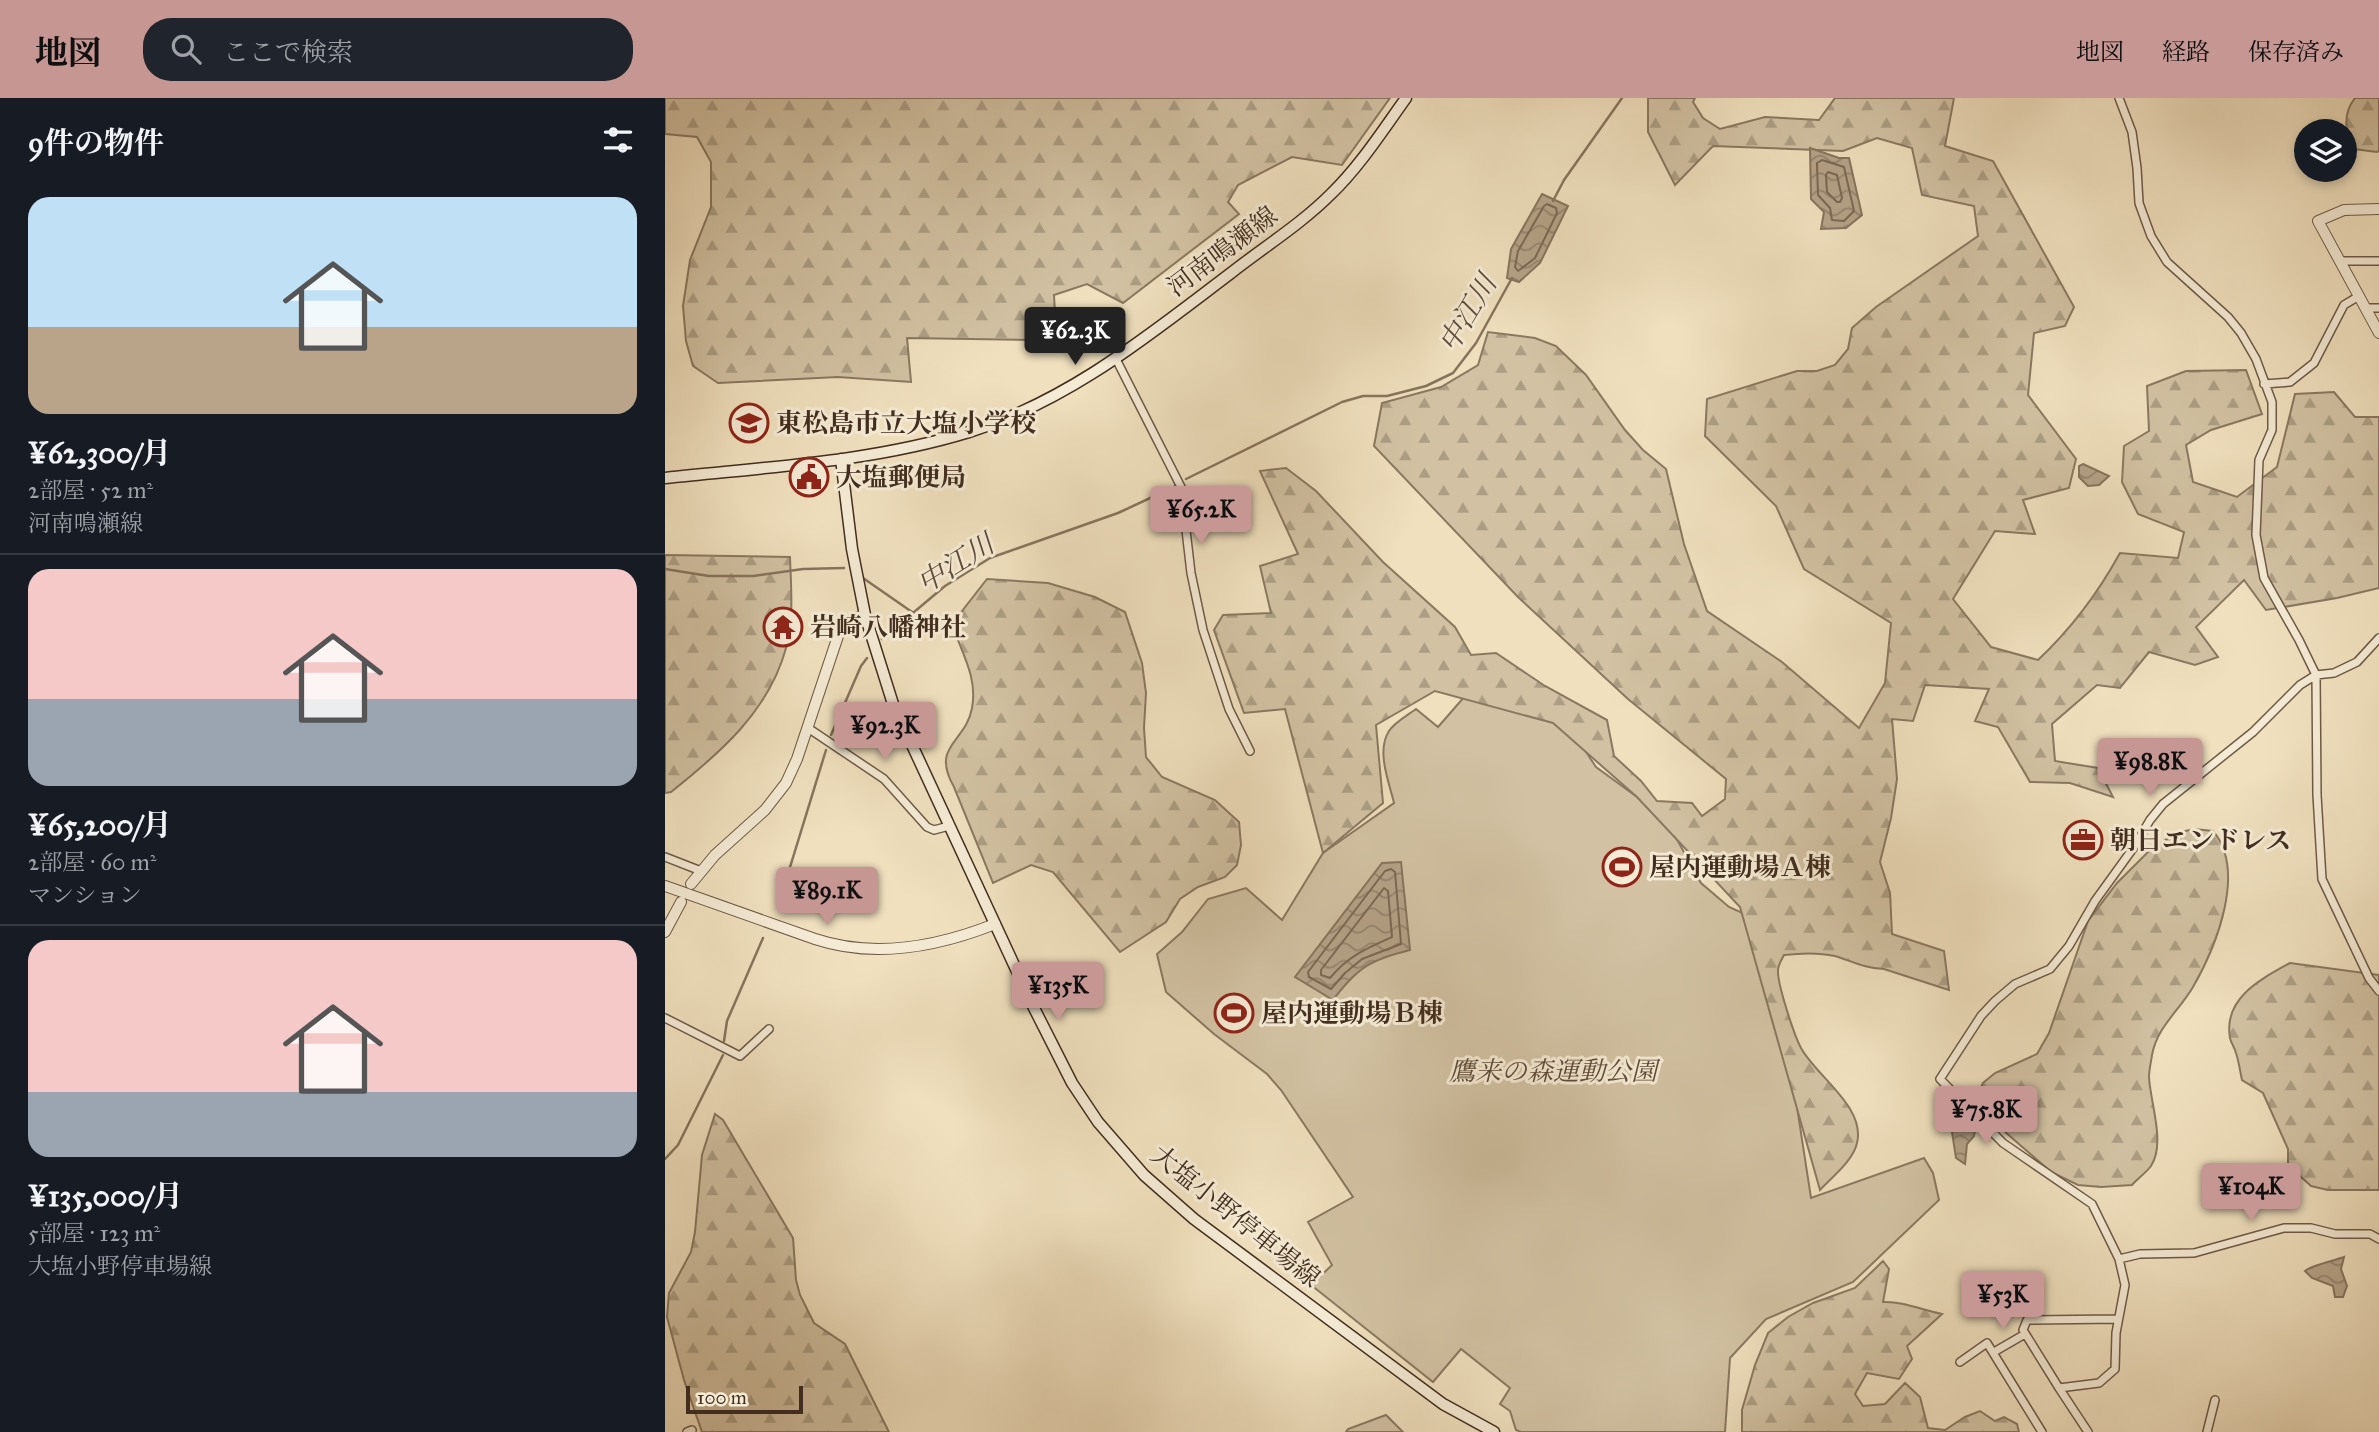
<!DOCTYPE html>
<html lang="ja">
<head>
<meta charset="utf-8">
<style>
	body { margin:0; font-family:"IM FELL Great Primer","Noto Serif JP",serif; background:#20242c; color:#f1f3f6; height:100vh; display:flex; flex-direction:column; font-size:26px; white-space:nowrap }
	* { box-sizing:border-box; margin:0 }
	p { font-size:23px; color:#9ea1a6 }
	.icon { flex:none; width:38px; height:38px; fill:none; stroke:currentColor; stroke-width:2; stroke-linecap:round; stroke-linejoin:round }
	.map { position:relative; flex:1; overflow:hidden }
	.drawer { display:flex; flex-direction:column; background:#171b24; width:665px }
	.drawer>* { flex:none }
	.buttons { position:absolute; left:1629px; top:21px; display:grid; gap:14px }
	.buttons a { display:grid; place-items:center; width:63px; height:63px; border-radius:50%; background:#171b24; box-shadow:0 4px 10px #0003; font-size:35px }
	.scale { position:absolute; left:21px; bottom:18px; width:117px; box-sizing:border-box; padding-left:7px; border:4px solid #422d1f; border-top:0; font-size:19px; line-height:24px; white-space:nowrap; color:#422d1f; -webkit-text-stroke:5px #f5ebd5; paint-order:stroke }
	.price { position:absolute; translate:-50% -60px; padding:0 16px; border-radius:7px; background:#c59692; color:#111; font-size:23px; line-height:46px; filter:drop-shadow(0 2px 4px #0008) }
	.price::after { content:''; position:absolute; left:50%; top:42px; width:21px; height:16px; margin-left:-10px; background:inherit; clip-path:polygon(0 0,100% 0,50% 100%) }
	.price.current { background:#222; color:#fff }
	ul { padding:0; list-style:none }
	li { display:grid; align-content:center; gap:14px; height:371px; padding:0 28px }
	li+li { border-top:2px solid #363941 }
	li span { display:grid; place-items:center; height:217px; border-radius:21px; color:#555 }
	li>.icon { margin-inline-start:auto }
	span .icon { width:126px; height:126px; fill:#fffc; stroke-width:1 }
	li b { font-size:30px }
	h2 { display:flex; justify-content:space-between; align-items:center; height:84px; padding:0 28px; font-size:30px }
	header { display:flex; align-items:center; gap:42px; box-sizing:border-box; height:98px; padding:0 35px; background:#c59692; color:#111 }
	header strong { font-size:33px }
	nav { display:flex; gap:38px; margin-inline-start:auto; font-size:24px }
	.search { width:490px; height:63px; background:#20242c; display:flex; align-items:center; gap:18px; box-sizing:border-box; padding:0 24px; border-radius:28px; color:#9ea1a6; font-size:26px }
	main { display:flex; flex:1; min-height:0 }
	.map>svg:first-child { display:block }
</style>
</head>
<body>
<header>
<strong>地図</strong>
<div class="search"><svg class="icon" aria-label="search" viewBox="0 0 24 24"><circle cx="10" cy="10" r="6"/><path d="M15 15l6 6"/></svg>ここで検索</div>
<nav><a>地図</a><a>経路</a><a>保存済み</a></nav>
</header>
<main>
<section class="drawer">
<h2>9件の物件<svg class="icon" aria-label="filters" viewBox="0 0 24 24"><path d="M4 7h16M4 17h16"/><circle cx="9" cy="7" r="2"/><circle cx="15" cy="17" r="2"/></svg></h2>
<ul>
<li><span style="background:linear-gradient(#bfe0f5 60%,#b9a48a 0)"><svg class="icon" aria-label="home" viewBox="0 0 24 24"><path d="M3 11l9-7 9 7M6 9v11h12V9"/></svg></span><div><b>¥62,300/月</b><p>2部屋 · 52 m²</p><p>河南鳴瀬線</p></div></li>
<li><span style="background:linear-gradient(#f6c9c9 60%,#9aa5b1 0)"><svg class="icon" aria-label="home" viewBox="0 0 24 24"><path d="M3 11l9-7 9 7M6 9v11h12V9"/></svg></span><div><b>¥65,200/月</b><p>2部屋 · 60 m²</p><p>マンション</p></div></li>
<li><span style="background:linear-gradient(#f6c9c9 70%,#9aa5b1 0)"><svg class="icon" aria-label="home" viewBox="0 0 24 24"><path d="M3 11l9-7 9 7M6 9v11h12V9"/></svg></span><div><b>¥135,000/月</b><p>5部屋 · 123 m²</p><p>大塩小野停車場線</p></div></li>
</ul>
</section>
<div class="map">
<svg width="1714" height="1334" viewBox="0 0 1714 1334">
	<defs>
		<pattern id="forest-firs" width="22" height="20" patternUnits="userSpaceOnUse" patternTransform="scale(1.75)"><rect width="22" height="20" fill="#d2c2a3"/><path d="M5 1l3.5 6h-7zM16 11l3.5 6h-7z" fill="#ac9e84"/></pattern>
		<pattern id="water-waves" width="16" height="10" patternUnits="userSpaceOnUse" patternTransform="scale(1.75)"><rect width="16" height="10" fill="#b5a388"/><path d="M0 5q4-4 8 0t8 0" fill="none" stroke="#95856f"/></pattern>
	</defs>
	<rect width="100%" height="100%" fill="#f0e0be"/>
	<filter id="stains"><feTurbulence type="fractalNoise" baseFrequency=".00286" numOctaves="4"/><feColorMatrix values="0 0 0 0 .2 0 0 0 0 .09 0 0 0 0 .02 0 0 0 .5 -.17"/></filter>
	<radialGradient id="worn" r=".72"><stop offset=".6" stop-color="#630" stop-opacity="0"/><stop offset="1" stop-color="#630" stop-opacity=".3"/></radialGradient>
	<!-- green -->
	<path fill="#d2c2a3" stroke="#8a7861" stroke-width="2" d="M807 590 876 614 915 645 931 669 972 699 1009 736 1036 785 1064 809 1104 827 1146 1100 1259 1060 1268 1075 1274 1102 1188 1184 1101 1221 1065 1260 1060 1334H856L851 1332 845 1313 835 1306 845 1290 796 1251 768 1284 646 1187 667 1167 643 1124 688 1099 616 992 602 976 549 936 501 894 492 856 517 834 543 801 581 790 617 822 658 755 729 705C724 684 711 653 724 633 730 624 743 617 751 611L773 629Z
		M721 1317 738 1334H681L683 1331Z"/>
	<!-- forest -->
	<path fill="url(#forest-firs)" stroke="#8a7861" stroke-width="2" d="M0 0H725L677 67 627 59 573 87 563 104 574 116 458 205 422 186 389 197 391 233 364 242 242 240 246 284 173 279 53 285 28 268 21 243 18 208 25 162 46 109V64L32 39 0 36Z
		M983 0H1030L1028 4 1038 20 1055 31 1100 19 1154 22 1170 0H1289L1280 48 1328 63 1409 209 1400 228 1369 235 1363 297 1411 361 1404 390 1358 402 1370 436 1330 433 1288 501 1326 549 1373 562C1406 531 1433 495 1455 455L1513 460 1519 434 1473 416 1457 384 1459 348 1484 333 1482 288 1521 273 1581 272 1597 316 1546 332 1521 347 1528 384 1572 399 1612 369 1630 296 1669 294 1690 319H1714V490L1672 500 1601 512 1579 482 1531 529 1553 559 1530 567 1484 554 1455 590 1432 587 1387 626 1390 663 1433 670 1448 699 1405 685 1365 684 1333 629 1310 623 1324 591 1260 587 1248 623 1227 621 1232 681 1226 720 1215 764 1225 795 1227 836 1279 853 1284 892 1219 871C1202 871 1186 863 1170 858 1152 854 1136 855 1119 857 1117 861 1113 867 1113 872 1112 885 1129 937 1136 950 1151 978 1201 1009 1192 1045 1188 1063 1167 1079 1155 1092L1075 809 972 699 888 625 770 593 711 627 718 705 658 755 620 611 579 615 549 532 558 517 606 515 595 468 633 456 595 373 621 370 651 393 718 464 790 529 806 557 831 555 880 588 942 622 949 658 976 683 992 703 1027 705 1037 718 1060 701 1061 681 963 601 853 499 709 348 717 305 776 289 813 267 823 234 870 240 891 248 921 277 960 332 978 352 1001 371 1019 446 1042 513 1117 564 1194 630 1220 585 1226 525 1139 471 1111 408 1040 338 1042 301 1132 273H1152L1170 267 1183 251 1187 230 1211 209 1313 138 1309 108 1257 97 1247 50 1212 40 1178 53 1048 48 1010 87 983 34Z
		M1690 0H1714V53L1712 54 1689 51C1679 35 1678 15 1690 0Z
		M0 457 125 459C126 489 129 520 121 550 104 613 55 655 6 694L0 695Z
		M322 481 383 485 430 499 460 514 477 565 481 595 479 630 481 659 497 679 550 702 574 724 576 747 572 767 560 779 533 789 515 801 501 824 455 854 388 774 366 767 328 785 289 689C265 647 301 645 307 610 313 579 296 554 287 526Z
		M1529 731 1548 733C1582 773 1551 849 1528 889 1514 913 1492 929 1487 957 1486 964 1484 972 1484 979 1485 1004 1501 1045 1486 1068 1481 1075 1472 1081 1467 1087L1436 1089 1413 1087 1386 1074 1316 1013 1312 997 1318 985 1330 975 1372 956 1384 935 1423 823 1452 785 1487 750 1512 735Z
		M1625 865 1714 877V1092H1663L1646 1088 1623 1067V1051L1598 995 1577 982C1575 973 1574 964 1571 955 1570 950 1566 945 1565 940 1558 900 1596 881 1625 865Z
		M50 1016 58 1022 128 1140 131 1182 135 1197 149 1225 180 1246 224 1334H37L19 1282 2 1219 4 1195 26 1154 30 1134 37 1057Z
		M1218 1163 1224 1171 1218 1204C1237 1203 1257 1212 1277 1216L1242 1248 1247 1261 1234 1281 1202 1275 1190 1296 1198 1308 1220 1306 1240 1285 1255 1299 1263 1330 1280 1332 1300 1319 1315 1313 1330 1323 1339 1319 1352 1326 1354 1334H1077V1312L1090 1267 1103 1235 1123 1219 1148 1205 1190 1190Z"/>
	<!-- water -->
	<path fill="url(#water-waves)" stroke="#87745e" stroke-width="2" d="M1145 50 1174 60H1184L1197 117 1181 130 1156 131 1159 114 1146 101Z
		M877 96 903 108 875 165 854 184 842 180 846 151Z
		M1418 366 1444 378 1434 387 1423 388 1414 379V368Z
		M736 764 745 852C705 862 693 869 668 902L630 879 717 765Z
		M1275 1011 1283 1012 1293 1019 1304 1016 1312 1022 1309 1038 1302 1046 1300 1066 1291 1060 1285 1021Z
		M1679 1159 1676 1171 1682 1188 1678 1199H1670L1668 1188 1647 1180 1640 1173C1647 1167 1668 1163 1679 1159Z"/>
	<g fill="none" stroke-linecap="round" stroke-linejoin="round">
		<!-- shore -->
		<path stroke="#7c6854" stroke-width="2" d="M1157 62 1179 69 1189 113 1179 123 1167 122 1165 110 1153 97 1152 65Z
			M1163 74 1172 77 1177 100 1175 104H1172L1162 94 1161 77Z
			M882 106 891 110 892 115 870 160 853 173 850 169 853 153 879 108Z
			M726 771 730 774 736 846 697 861 680 875 666 891 644 879 643 874 720 773Z
			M719 790 723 793 727 839C702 850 683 858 665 880L656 877V872Z"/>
		<!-- stream -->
		<path stroke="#87745e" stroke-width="2.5" d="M888 103 899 82 957 0
			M521 381 677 304 698 298H722L761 288 788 275 811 245 847 180
			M0 471 44 478H88L138 471 179 470
			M198 480 247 514
			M217 541 280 488 325 460 453 415 511 388
			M166 637 196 568 202 560
			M114 805 161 652
			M59 943 62 923 98 840
			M0 1061 13 1047 58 957"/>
		<defs>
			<path id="minor" d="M1454 0 1467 34 1472 70 1474 105 1486 138 1502 164 1563 219 1576 235 1591 261 1607 304V332L1594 362 1591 437 1599 480 1634 542 1651 577 1652 697 1657 781 1704 880 1714 893
				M1675 163H1714
				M1700 210H1714
				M451 261 516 389 526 475 538 532 564 611 585 653
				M1599 286 1625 284 1649 265 1679 207 1694 198
				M143 630 219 681 262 729 269 732 284 728
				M0 759 36 773
				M0 920 75 958 104 931
				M1454 1161 1475 1156 1529 1155 1619 1130H1646L1670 1136H1705L1714 1141
				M1329 1254 1360 1236
				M1295 1264 1322 1245 1377 1334
				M1394 1290 1358 1232 1362 1222 1453 1221
				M22 1334 27 1332
				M1423 1334 1394 1290 1434 1285 1450 1271 1451 1235 1460 1187 1454 1161 1427 1106 1338 1045 1275 981 1316 918 1330 903 1350 886 1385 871 1404 848 1430 803 1469 749 1485 722 1498 706 1588 634 1635 587 1651 577 1669 575 1692 564 1714 540
				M1542 1334 1550 1302"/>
			<path id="tertiary" d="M1714 111 1679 112 1653 123 1714 235
				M26 786 50 757 100 712 121 685 132 661 174 535 187 521 200 517
				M0 788 150 841C210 861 272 849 330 826
				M0 834 16 804"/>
			<path id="secondary" d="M176 361 187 451 200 517 228 606 369 910 407 985 433 1024 479 1077 529 1121 778 1306 829 1334
				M0 380C102 369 206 364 304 334 404 303 484 237 566 175 599 149 636 126 666 96 695 68 718 32 741 0"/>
		</defs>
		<!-- minor casing -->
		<use href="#minor" stroke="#6e5a47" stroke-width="10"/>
		<!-- tertiary casing -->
		<use href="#tertiary" stroke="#6e5a47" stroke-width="12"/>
		<!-- secondary casing -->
		<use href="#secondary" stroke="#422d1f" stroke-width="13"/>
		<!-- minor -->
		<use href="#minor" stroke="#f5ebd5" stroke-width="7"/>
		<!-- tertiary -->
		<use href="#tertiary" stroke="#f5ebd5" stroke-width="10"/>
		<!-- secondary -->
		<use href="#secondary" stroke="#f5ebd5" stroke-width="10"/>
	</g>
	<!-- icons -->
	<defs>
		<symbol id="school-ring" viewBox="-11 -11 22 22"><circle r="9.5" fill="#f5ebd5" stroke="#8f2418" stroke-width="1.5"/><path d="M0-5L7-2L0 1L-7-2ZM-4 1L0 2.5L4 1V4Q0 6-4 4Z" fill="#8f2418"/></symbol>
		<symbol id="civic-ring" viewBox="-11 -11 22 22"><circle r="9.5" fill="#f5ebd5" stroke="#8f2418" stroke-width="1.5"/><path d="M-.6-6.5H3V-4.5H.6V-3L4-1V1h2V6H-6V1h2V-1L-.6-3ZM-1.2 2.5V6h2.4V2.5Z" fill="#8f2418"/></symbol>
		<symbol id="temple-ring" viewBox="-11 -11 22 22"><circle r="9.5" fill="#f5ebd5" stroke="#8f2418" stroke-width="1.5"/><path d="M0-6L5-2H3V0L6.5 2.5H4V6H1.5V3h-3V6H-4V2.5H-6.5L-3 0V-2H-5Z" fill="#8f2418"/></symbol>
		<symbol id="office-ring" viewBox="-11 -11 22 22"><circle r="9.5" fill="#f5ebd5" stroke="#8f2418" stroke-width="1.5"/><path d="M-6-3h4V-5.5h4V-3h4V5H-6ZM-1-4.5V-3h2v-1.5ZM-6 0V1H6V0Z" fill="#8f2418"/></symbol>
		<symbol id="stadium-ring" viewBox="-11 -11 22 22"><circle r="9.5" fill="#f5ebd5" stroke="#8f2418" stroke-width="1.5"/><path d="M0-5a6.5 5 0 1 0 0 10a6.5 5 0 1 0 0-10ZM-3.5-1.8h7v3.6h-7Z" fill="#8f2418"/></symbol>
	</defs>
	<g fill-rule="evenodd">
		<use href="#school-ring" x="62" y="303" width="44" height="44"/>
		<use href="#civic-ring" x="122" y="357" width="44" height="44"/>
		<use href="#temple-ring" x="96" y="507" width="44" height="44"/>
		<use href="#office-ring" x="1396" y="720" width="44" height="44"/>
		<use href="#stadium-ring" x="935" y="747" width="44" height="44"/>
		<use href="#stadium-ring" x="547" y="893" width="44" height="44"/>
	</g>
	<g text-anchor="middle" stroke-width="6" stroke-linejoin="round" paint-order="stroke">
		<!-- street labels -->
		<g font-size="26" fill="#422d1f" stroke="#f5ebd5">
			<text transform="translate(557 153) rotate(-37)" y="9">河南鳴瀬線</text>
			<text transform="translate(571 1118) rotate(39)" y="9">大塩小野停車場線</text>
		</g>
		<!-- poi labels -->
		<g font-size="26" font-weight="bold" fill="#422d1f" stroke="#f5ebd5" text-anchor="start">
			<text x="111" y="334">東松島市立大塩小学校</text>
			<text x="171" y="388">大塩郵便局</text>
			<text x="145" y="538">岩崎八幡神社</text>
			<text x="1445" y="751">朝日エンドレス</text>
			<text x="984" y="778">屋内運動場Ａ棟</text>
			<text x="596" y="924">屋内運動場Ｂ棟</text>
		</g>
		<!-- park labels -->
		<g font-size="26" font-style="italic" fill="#5f4b39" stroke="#f5ebd5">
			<text x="888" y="982">鷹来の森運動公園</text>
		</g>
		<!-- water labels -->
		<g font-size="28" font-style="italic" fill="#5f4a39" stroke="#f5ebd5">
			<text transform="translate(802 215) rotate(-59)" y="10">中江川</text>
			<text transform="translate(290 465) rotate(-32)" y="10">中江川</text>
		</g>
	</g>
	<rect width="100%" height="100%" filter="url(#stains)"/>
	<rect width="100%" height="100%" fill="url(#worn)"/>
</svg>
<div class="buttons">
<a><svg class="icon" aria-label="layers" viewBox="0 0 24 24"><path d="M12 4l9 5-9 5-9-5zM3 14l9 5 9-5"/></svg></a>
</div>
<div class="scale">100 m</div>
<b class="price current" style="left:410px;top:269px">¥62.3K</b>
<b class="price" style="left:536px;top:448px">¥65.2K</b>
<b class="price" style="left:220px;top:664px">¥92.3K</b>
<b class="price" style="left:1485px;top:700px">¥98.8K</b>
<b class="price" style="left:162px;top:829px">¥89.1K</b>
<b class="price" style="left:393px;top:924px">¥135K</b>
<b class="price" style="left:1321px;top:1048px">¥75.8K</b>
<b class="price" style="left:1586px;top:1125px">¥104K</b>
<b class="price" style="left:1338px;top:1233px">¥53K</b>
</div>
</main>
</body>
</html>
